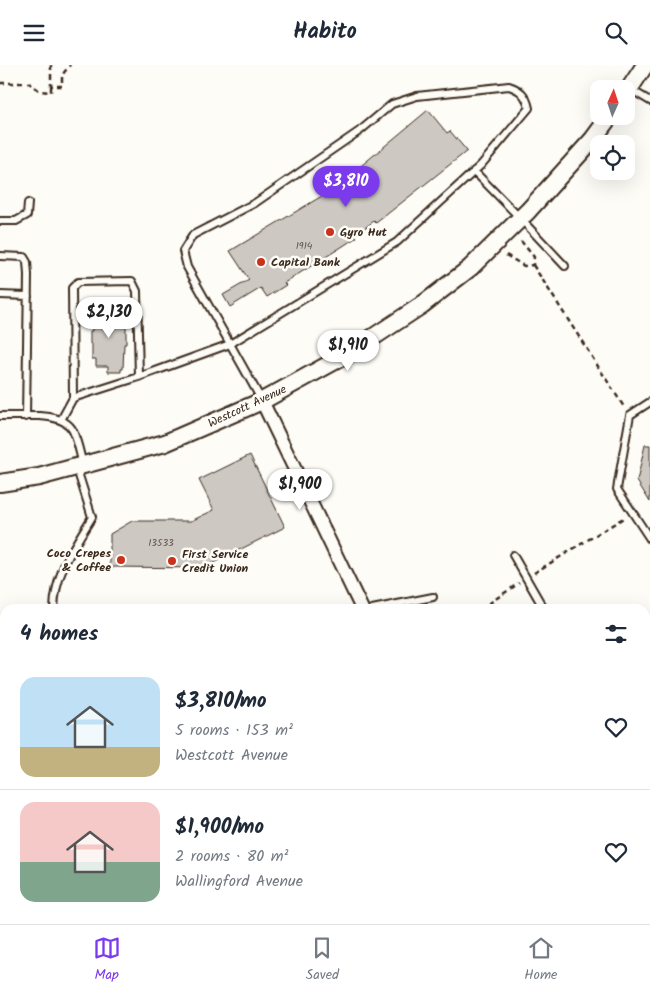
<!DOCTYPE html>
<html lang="en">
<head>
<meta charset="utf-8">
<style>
	body { margin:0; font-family:Kalam,sans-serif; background:#f2f2f3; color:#1f2937; height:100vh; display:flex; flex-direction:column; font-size:19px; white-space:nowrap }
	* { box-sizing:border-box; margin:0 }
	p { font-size:16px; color:#747a83 }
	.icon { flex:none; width:28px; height:28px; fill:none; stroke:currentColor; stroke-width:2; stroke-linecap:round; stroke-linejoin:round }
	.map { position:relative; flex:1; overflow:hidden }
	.side { position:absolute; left:0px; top:539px; width:650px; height:321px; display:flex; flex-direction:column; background:#fff; border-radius:15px 15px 0 0; box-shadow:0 5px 20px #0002 }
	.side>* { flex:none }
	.needle { width:32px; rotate:3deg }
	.buttons { position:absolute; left:590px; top:15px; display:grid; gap:10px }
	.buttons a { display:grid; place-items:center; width:45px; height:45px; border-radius:10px; background:#fff; box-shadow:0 5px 20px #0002; font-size:25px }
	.price { position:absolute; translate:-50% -42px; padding:0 11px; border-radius:18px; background:#fff; color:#222; font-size:16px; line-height:32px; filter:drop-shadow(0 1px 2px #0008) }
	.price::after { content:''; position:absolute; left:50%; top:30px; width:15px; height:11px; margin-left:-8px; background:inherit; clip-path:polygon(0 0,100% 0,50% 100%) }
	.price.active { background:#7c3aed; color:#fff }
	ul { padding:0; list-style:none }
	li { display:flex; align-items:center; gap:15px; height:125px; padding:0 20px }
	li+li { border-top:1px solid #e0e1e3 }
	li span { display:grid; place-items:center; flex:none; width:140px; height:100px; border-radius:15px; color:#555 }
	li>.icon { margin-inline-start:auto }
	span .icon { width:60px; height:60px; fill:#fffc; stroke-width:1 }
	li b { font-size:21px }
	h2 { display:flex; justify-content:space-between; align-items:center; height:60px; padding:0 20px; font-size:21px }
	header { display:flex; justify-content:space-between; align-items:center; height:65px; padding:0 20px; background:#fff; font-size:22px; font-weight:700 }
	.dock { display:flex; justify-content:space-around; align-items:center; height:70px; border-top:1px solid #e0e1e3; background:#fff; font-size:14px; color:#747a83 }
	.dock a { display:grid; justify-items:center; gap:2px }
	.dock .active { color:#7c3aed }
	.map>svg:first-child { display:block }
</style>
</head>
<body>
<header><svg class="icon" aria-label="menu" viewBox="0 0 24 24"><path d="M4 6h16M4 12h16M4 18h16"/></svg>Habito<svg class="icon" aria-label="search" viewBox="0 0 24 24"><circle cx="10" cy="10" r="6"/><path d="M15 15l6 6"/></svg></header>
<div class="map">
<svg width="650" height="859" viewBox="0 0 650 859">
	<rect width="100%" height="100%" fill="#fdfcf7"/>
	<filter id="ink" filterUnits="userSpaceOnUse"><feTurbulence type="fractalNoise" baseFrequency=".02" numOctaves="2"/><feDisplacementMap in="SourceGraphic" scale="10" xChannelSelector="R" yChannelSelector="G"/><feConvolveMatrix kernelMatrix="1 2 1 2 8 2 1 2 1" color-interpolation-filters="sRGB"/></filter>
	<g filter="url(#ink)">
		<!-- building -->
		<path fill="#cdc8c2" stroke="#3b2a1e" d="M428 45 447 68 450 66 467 86 376 158 374 156 355 170 357 172 340 183 284 218 286 220 267 232 261 223 230 242 223 230 249 215 230 186 332 125Z
			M93 246H124V249H126V279H124L123 304H121V307H108V301H96V294H92V279H90V266H92Z
			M645 380H650V437L637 416Z
			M250 390 285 462 203 503 110 502V469L132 456H191L214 445 199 415Z"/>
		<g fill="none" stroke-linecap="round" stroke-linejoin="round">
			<defs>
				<path id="service" d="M630 24 650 36
					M474 106 520 153 565 201
					M0 156H16L27 150 28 138
					M0 191 24 192 27 197 28 210 26 352
					M0 230 28 231
					M73 333 72 223 78 217 132 216 137 226 139 312
					M650 337 630 350 617 424 650 474
					M0 351C20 352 63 345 73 366 78 377 80 389 83 400
					M61 355 73 333 139 312 230 279 397 177 481 100 529 43C526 30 521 25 509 21L417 31 392 39 361 65 255 138 193 170 183 186 187 202 262 336
					M513 490 544 544
					M54 544C55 507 74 482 92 452L77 404
					M372 544 433 532
					M0 604 5 600
					M0 624H5
					M645 679H646
					M319 855V859"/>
				<path id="minor" d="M262 336 362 544
					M538 855 540 859"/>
				<path id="tertiary" d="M626 29 645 0
					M0 418 39 412 165 378 262 336 346 290 422 240 470 203 528 146 593 74 610 51"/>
				<path id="secondary" d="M645 803 650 800
					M558 859 564 855"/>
				<path id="motorway" d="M645 844 650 840
					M624 859 629 855"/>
			</defs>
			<!-- service casing -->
			<use href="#service" stroke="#3b2a1e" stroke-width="10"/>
			<!-- minor casing -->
			<use href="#minor" stroke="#3b2a1e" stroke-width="16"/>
			<!-- tertiary casing -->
			<use href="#tertiary" stroke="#3b2a1e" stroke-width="20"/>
			<!-- secondary casing -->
			<use href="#secondary" stroke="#3b2a1e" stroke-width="21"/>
			<!-- motorway casing -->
			<use href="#motorway" stroke="#3b2a1e" stroke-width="28"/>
			<!-- path -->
			<path stroke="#3b2a1e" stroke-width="2.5" stroke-dasharray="5 4" stroke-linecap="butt" d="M51 0V21H62V10L70 0
				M0 18H29L40 26 51 27V21
				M506 190 524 201 533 200 534 192 521 176
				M533 200 624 342
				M534 508 625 452
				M481 544 519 518"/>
			<!-- service -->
			<use href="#service" stroke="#fdfcf7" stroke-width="6"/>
			<!-- minor -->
			<use href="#minor" stroke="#fdfcf7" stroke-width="12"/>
			<!-- tertiary -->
			<use href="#tertiary" stroke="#fdfcf7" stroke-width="16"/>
			<!-- secondary -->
			<use href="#secondary" stroke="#fdfcf7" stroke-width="18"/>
			<!-- motorway -->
			<use href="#motorway" stroke="#fdfcf7" stroke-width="24"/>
		</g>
	</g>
	<!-- markers -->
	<g fill="#c8321e" stroke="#fdfcf7" stroke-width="2">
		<circle cx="330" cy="167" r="5"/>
		<circle cx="261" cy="197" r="5"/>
		<circle cx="121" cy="495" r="5"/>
		<circle cx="172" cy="496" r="5"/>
	</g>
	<g text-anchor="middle" stroke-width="5" stroke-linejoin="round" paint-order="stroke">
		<!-- number labels -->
		<g font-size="10" fill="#605247">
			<text x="304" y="184">1914</text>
			<text x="161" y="481">13533</text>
		</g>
		<!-- poi labels -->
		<g font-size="12" font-weight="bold" fill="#3b2a1e" stroke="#fdfcf7" text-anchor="start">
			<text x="340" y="171">Gyro Hut</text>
			<text x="271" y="201">Capital Bank</text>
			<text x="111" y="492" text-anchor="end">Coco Crepes<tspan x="111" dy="14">&amp; Coffee</tspan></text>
			<text x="182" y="493">First Service<tspan x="182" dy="14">Credit Union</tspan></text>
		</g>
		<!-- street labels -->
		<g font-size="12" fill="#3b2a1e" stroke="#fdfcf7">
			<text transform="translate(247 341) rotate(-25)" y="4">Westcott Avenue</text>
		</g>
	</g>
</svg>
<div class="buttons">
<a><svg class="needle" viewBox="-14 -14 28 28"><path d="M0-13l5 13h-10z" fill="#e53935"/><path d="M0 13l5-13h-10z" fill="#747a83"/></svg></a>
<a><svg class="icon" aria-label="locate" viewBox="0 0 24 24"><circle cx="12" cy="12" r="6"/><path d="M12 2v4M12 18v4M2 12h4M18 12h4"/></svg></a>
</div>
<b class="price active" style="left:346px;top:143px">$3,810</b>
<b class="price" style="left:109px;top:274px">$2,130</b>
<b class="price" style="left:348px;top:307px">$1,910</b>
<b class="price" style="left:300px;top:446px">$1,900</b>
<section class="side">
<h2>4 homes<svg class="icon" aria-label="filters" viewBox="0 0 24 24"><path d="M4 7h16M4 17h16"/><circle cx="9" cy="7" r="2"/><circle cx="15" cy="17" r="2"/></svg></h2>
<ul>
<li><span style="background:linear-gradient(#bfe0f5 70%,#c2b280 0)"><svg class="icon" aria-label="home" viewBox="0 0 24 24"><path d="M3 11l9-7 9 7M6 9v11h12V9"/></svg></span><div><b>$3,810/mo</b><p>5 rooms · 153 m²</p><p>Westcott Avenue</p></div><svg class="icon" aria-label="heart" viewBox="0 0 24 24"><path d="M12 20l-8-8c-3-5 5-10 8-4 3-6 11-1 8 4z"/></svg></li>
<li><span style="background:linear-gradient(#f6c9c9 60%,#7fa58c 0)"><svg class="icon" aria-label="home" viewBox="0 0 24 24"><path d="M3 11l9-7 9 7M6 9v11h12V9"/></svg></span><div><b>$1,900/mo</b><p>2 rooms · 80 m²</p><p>Wallingford Avenue</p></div><svg class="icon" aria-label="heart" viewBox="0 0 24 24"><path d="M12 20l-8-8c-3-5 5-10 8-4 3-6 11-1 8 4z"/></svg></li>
</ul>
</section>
</div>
<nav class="dock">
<a class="active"><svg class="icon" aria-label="map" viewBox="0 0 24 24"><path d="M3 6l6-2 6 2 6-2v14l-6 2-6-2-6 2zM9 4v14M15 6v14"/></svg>Map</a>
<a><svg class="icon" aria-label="saved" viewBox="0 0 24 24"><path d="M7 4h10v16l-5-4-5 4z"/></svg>Saved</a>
<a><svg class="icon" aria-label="home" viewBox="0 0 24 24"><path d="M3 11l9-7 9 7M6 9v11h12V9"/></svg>Home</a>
</nav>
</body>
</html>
